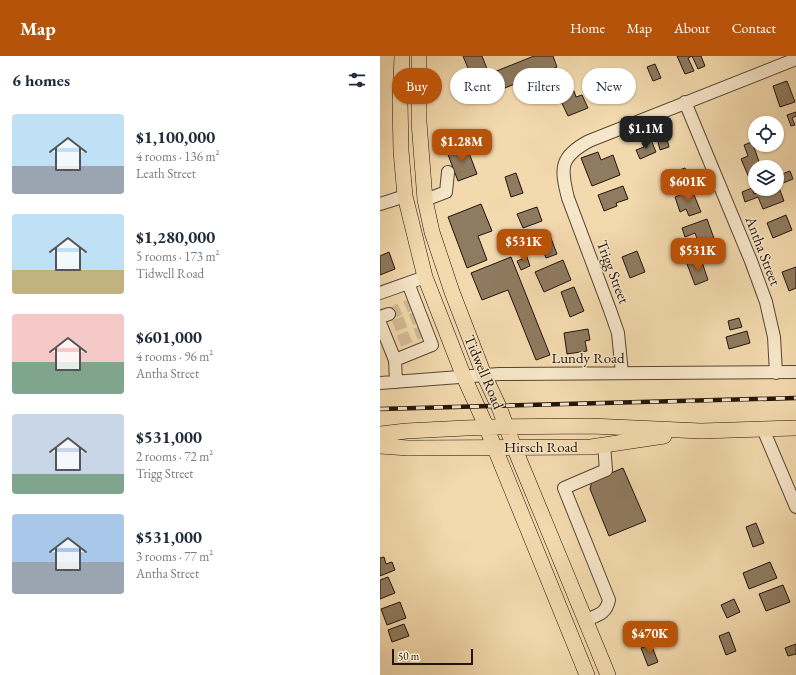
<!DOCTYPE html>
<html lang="en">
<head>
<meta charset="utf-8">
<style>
	body { margin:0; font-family:"EB Garamond",serif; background:#f6f6f7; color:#1f2937; height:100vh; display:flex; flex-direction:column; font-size:15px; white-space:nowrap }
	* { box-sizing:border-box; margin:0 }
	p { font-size:13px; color:#747a83 }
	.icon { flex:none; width:22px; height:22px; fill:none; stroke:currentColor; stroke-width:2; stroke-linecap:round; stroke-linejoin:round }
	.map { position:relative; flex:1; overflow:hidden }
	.panel { display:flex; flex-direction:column; background:#fff; width:380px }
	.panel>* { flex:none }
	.hud { position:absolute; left:12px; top:12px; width:344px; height:36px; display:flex; gap:8px }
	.controls { position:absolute; left:368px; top:60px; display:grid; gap:8px }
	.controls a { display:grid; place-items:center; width:36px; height:36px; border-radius:50%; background:#fff; box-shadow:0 1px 3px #0004; font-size:20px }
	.scale { position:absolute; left:12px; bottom:10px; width:81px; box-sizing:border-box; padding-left:4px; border:2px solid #23140c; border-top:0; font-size:11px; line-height:14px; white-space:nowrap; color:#23140c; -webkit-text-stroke:3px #f7e7ca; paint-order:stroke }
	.price { position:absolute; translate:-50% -34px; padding:0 9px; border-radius:8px; background:#b45309; color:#fff; font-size:13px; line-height:26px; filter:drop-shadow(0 1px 2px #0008) }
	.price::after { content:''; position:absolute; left:50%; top:24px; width:12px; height:9px; margin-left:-6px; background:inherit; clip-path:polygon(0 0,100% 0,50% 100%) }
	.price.selected { background:#222; color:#fff }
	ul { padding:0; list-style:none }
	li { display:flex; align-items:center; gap:12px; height:100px; padding:0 12px }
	li span { display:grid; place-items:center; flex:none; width:112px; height:80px; border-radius:4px; color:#555 }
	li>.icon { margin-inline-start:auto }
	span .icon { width:48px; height:48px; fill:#fffc; stroke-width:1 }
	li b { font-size:17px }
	h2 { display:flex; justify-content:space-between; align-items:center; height:48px; padding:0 12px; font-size:17px }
	.pill { padding:0 14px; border-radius:18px; background:#fff; box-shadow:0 1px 3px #0004; font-size:14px; line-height:36px }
	.pill.selected { background:#b45309; color:#fff }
	header { display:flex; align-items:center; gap:24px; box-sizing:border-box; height:56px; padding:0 20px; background:#b45309; color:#fff }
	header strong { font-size:19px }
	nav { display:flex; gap:22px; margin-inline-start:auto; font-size:14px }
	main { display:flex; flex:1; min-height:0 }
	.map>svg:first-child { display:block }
</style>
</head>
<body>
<header>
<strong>Map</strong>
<nav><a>Home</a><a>Map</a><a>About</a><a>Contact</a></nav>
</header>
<main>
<section class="panel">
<h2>6 homes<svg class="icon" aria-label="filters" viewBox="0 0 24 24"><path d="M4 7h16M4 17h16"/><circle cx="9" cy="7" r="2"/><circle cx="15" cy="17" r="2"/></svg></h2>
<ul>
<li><span style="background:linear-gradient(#bfe0f5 65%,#9aa5b1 0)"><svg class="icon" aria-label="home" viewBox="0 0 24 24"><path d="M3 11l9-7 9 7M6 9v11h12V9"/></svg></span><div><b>$1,100,000</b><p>4 rooms · 136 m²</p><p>Leath Street</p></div></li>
<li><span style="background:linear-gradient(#bfe0f5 70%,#c2b280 0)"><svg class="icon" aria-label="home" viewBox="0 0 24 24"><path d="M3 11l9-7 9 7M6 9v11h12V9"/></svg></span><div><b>$1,280,000</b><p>5 rooms · 173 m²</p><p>Tidwell Road</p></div></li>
<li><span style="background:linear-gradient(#f6c9c9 60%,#7fa58c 0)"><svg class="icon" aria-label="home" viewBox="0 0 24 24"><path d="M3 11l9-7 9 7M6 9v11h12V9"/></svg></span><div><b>$601,000</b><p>4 rooms · 96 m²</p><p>Antha Street</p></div></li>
<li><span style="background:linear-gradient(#c9d6e8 75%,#7fa58c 0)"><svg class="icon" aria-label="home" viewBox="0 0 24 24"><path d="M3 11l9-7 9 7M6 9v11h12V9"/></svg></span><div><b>$531,000</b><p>2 rooms · 72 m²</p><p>Trigg Street</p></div></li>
<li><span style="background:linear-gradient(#a9c7e8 60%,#9aa5b1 0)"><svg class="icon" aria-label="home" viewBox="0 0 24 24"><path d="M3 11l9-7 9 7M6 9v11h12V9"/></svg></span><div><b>$531,000</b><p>3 rooms · 77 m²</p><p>Antha Street</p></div></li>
</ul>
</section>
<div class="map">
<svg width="416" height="619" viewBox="0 0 416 619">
	<rect width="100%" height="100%" fill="#f3daae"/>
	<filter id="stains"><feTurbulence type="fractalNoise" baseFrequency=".005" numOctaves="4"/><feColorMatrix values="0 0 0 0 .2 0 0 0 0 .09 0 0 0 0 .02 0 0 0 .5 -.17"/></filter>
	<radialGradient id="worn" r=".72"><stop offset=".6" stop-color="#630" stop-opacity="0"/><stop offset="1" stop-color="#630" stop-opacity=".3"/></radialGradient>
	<!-- building -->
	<path fill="#8f7b60" stroke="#23140c" d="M83 0H102L109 18 154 0H173L177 11 100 42Z
		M297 0H312L308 2 314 15 305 18Z
		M312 0H321L325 10 318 13Z
		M275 8 281 22 273 25 267 11Z
		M407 25 415 46 400 51 393 30Z
		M194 35 196 41 202 39 208 52 188 60 179 41Z
		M416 56V60L412 62 415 69 411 70 407 59Z
		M286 79 289 91 280 94 277 82Z
		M271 84 276 96 260 103 256 94 264 91 262 87Z
		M372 86 381 111H375V122L370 124 361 103 368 100 364 89Z
		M86 89 97 118 78 125 67 96Z
		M218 96 221 104 233 99 240 119 212 130 201 102Z
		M305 112 310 125 287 133 282 120Z
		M410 115 413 123 398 129 404 145 383 153 378 141 365 146 362 136 372 132 374 138 387 133H397V120Z
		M136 117 143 137 131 141 125 121Z
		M243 130 248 143 236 147 237 150 224 155 218 139Z
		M312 134 321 156 309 160 306 153 300 156 295 141Z
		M101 148 112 175 98 180 107 204 87 212 68 161Z
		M157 151 162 165 143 172 137 158Z
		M406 159 412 174 393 182 387 167Z
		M327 163 336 188 321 193 315 177 305 181 302 172Z
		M169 177 177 198 166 202 158 181Z
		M257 195 265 216 250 222 242 201Z
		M9 196 15 213 0 219V200Z
		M131 201 170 299 156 304 128 234 102 244 91 217Z
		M147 201 150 210 141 214 137 205Z
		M321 203 328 224 315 229 307 208Z
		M183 204 191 224 164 236 155 216Z
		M416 211V232L409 235 402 216Z
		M194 231 204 255 190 261 181 236Z
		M359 262 362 271 350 274 348 265Z
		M208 273 210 284 205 285 207 295 187 298 184 277Z
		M367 275 370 287 349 293 346 281Z
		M243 412 266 465 229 480 210 433 212 425Z
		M376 467 384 487 373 491 366 471Z
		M4 501 6 508 12 506 15 514 0 520V502Z
		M390 506 397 522 369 533 363 517Z
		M8 521 15 537 0 543V524Z
		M403 529 410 546 386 555 379 538Z
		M354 543 360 556 347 562 341 549Z
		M20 546 26 562 7 569 1 553Z
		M24 568 29 580 12 586 8 574Z
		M349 576 356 595 346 599 339 580Z
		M271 588 278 606 268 610 261 592Z
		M416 588V598L408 600 405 592Z"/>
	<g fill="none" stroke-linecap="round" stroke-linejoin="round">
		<!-- minor-tunnel -->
		<path stroke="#d4bc96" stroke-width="12" stroke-dasharray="12 6" stroke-linecap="butt" d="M9 258 30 249
			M14 270 35 262
			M19 285 41 276"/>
		<defs>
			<path id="minor" d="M305 46 371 205 386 246 394 281 396 317
				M45 144 66 136 68 116
				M0 148 25 140
				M0 237 45 221
				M0 261 9 258
				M0 267 15 304 16 326
				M15 304 52 289 28 227
				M242 317 238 277 230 254 188 142C180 111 180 101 209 85L416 3
				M0 327 119 318 416 316
				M383 373 416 451
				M206 564C218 559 226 558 229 544L184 432 226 414 224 389"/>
			<path id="major" d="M22 0 20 45 21 95 25 140 45 221 84 321 103 363 207 619
				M39 0V66L45 144 52 176 72 236 104 319 119 351 134 391 228 619
				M0 378 26 375 106 371 211 370 321 375 416 372
				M0 390 28 392 211 391 284 380"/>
		</defs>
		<!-- minor casing -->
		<use href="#minor" stroke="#574634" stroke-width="14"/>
		<!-- major casing -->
		<use href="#major" stroke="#23140c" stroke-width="16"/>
		<!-- minor -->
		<use href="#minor" stroke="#f7e7ca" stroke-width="12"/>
		<!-- major -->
		<use href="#major" stroke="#f3daae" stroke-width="15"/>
		<defs>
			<path id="rail" d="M0 353 416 342"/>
		</defs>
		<!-- rail casing -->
		<use href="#rail" stroke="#23140c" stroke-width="4.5"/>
		<!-- rail -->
		<use href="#rail" stroke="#f7e7ca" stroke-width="3" stroke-dasharray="9" stroke-linecap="butt"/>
	</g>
	<g text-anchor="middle" stroke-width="3" stroke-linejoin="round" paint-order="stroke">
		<!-- street labels -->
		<g font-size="15" fill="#23140c" stroke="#f7e7ca">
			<text transform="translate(383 195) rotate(69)" y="5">Antha Street</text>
			<text transform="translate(233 216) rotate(69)" y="5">Trigg Street</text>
			<text x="208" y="307">Lundy Road</text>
			<text transform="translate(104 316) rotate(67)" y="5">Tidwell Road</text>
			<text x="161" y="396">Hirsch Road</text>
		</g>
	</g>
	<rect width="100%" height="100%" filter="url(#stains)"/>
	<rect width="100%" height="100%" fill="url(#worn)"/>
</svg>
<div class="controls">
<a><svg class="icon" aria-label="locate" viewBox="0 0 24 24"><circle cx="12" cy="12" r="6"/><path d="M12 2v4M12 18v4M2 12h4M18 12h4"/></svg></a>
<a><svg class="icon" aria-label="layers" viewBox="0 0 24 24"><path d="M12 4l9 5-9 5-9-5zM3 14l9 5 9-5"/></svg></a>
</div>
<div class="scale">50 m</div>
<b class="price selected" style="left:266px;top:94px">$1.1M</b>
<b class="price" style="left:82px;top:107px">$1.28M</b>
<b class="price" style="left:308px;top:147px">$601K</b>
<b class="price" style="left:144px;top:207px">$531K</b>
<b class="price" style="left:318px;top:216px">$531K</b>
<b class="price" style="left:270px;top:599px">$470K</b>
<div class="hud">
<a class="pill selected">Buy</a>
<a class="pill">Rent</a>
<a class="pill">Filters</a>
<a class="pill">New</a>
</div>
</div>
</main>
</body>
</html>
